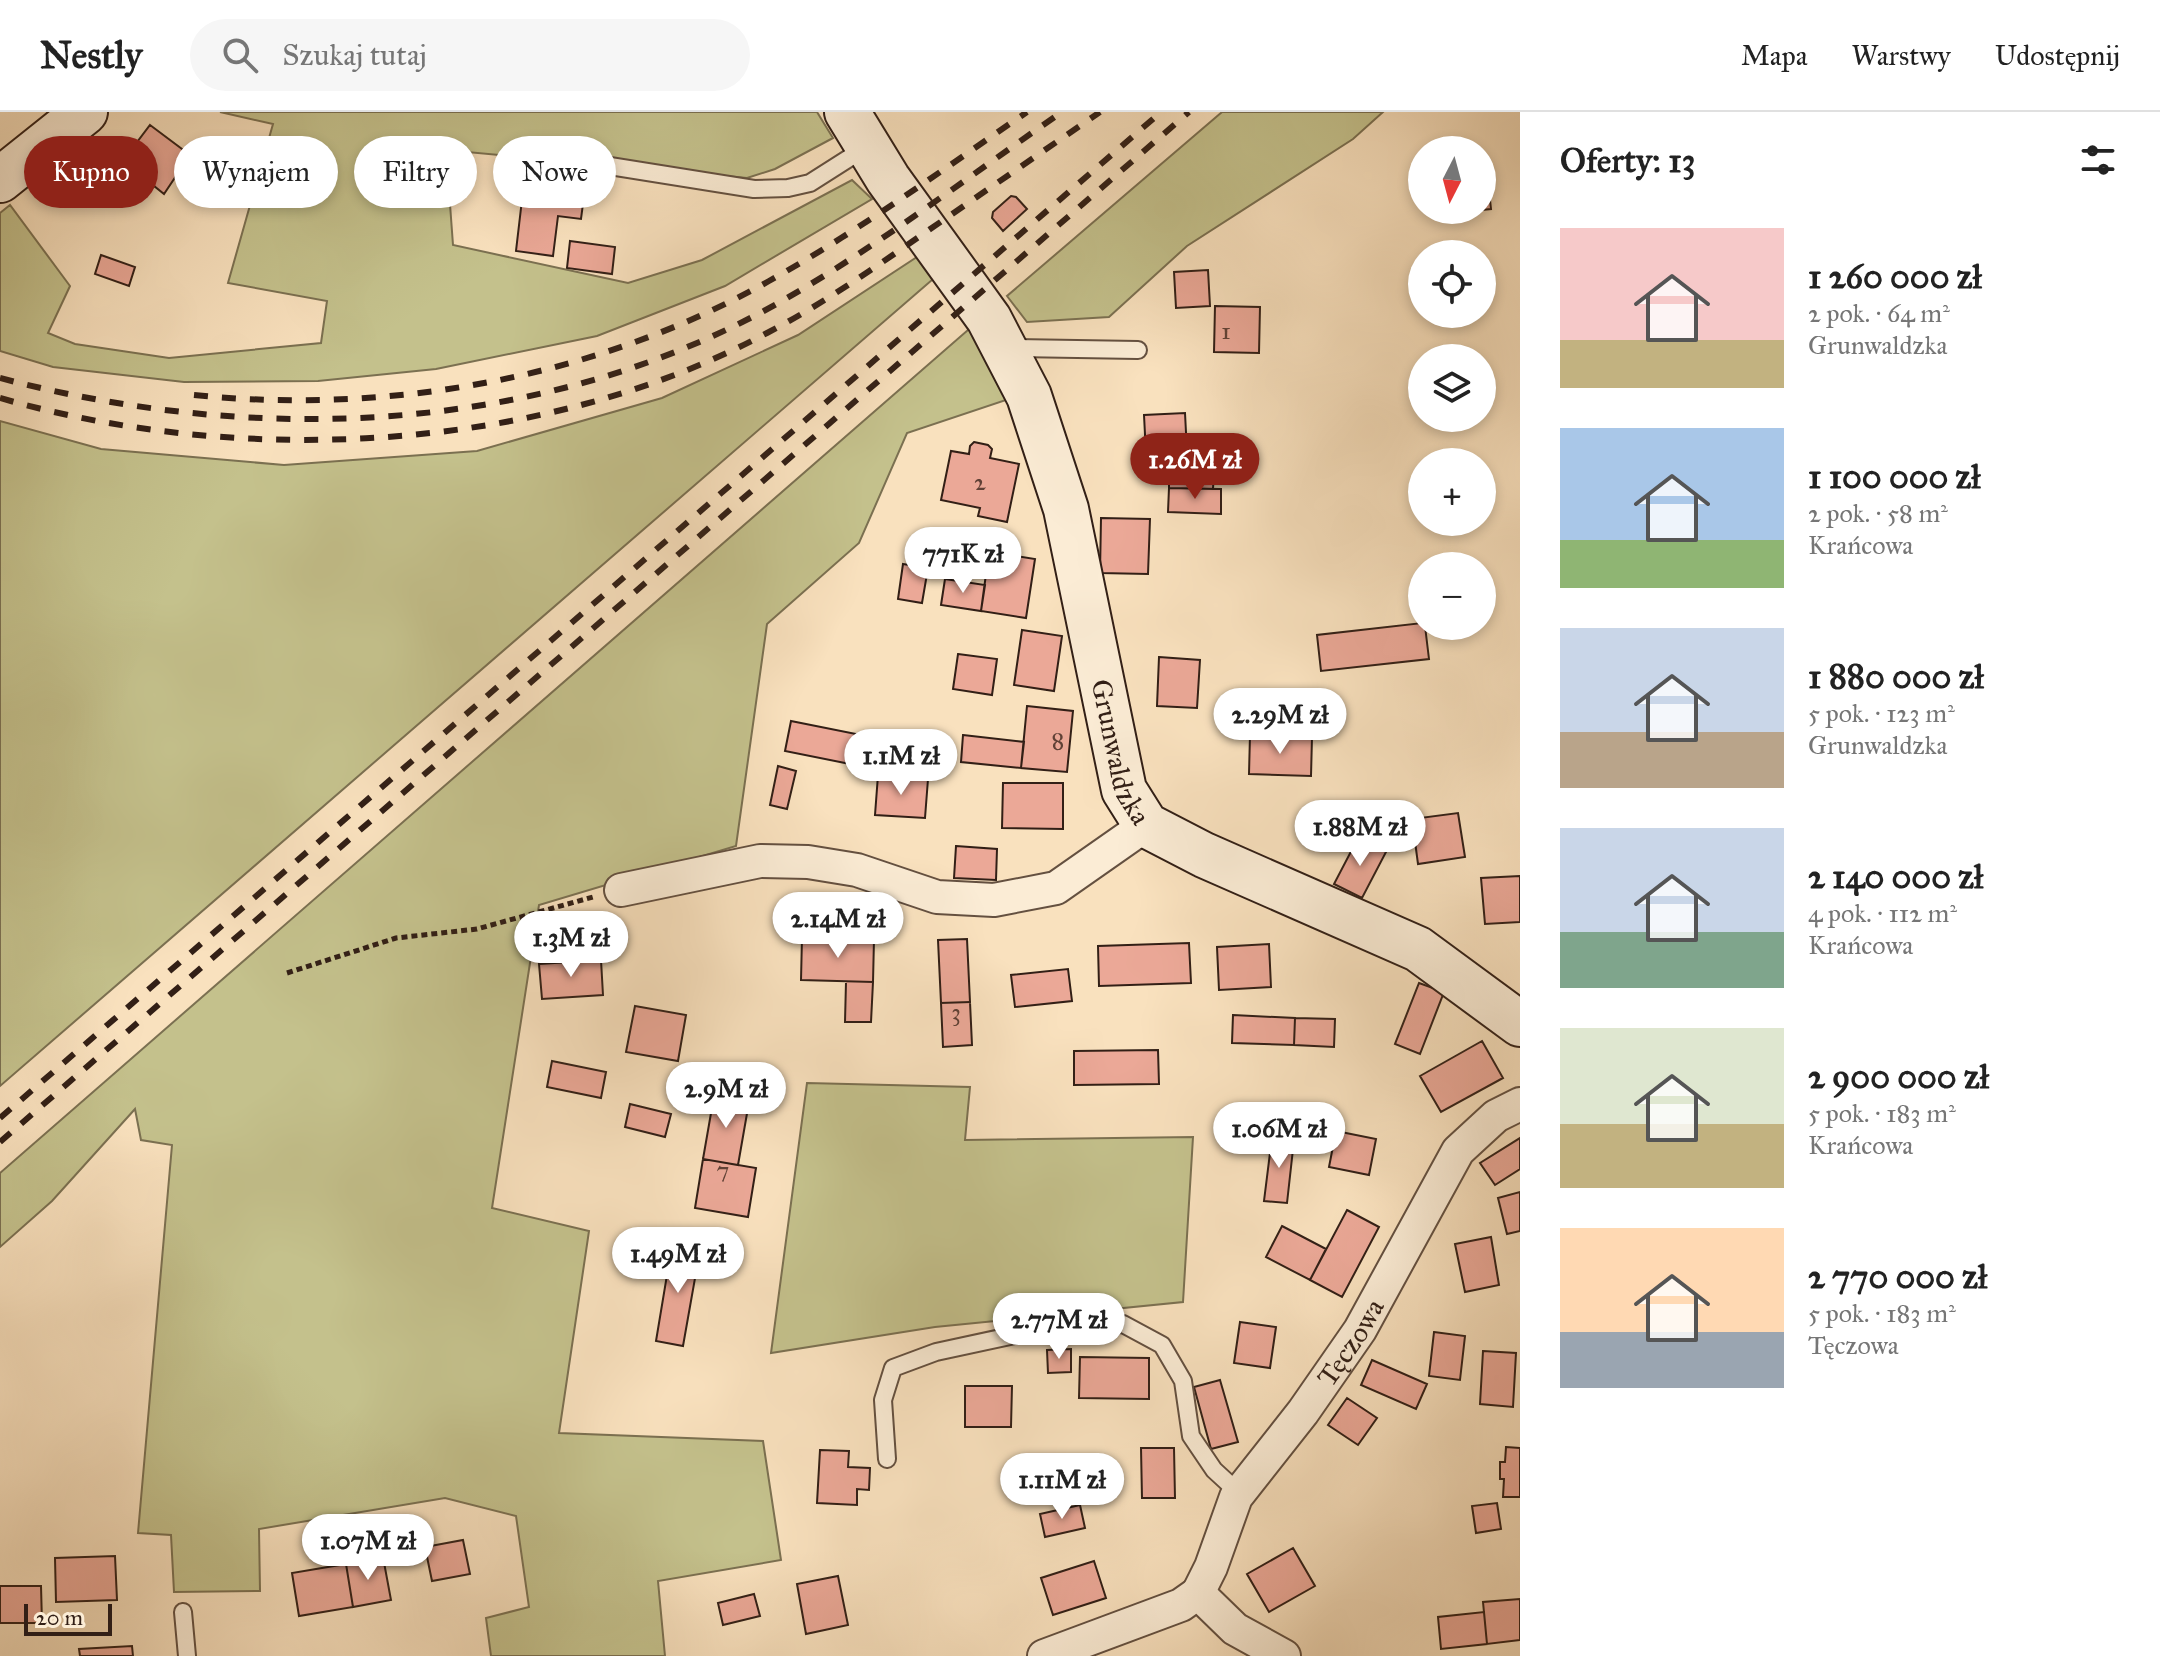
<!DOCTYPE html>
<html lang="pl">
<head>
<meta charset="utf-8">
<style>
	body { margin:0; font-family:"IM FELL Great Primer",serif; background:#f6f6f6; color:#222; height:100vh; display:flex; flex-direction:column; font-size:30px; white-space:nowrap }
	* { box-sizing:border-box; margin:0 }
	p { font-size:26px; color:#767676 }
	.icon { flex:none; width:44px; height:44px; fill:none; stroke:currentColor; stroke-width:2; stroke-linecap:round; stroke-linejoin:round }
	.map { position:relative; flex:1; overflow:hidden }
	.drawer { display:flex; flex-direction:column; background:#fff; width:640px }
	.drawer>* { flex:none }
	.top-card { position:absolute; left:24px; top:24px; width:760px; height:72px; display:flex; gap:16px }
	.needle { width:52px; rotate:186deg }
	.fabs { position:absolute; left:1408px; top:24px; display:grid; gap:16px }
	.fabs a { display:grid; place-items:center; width:88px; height:88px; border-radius:50%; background:#fff; box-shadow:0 4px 12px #0003; font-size:40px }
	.scale { position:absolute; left:24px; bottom:20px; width:88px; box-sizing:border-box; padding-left:8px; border:4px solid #321f16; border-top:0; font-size:22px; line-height:28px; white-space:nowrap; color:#321f16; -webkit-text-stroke:6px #fbecd5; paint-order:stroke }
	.price { position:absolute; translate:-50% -68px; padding:0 18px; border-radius:28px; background:#fff; color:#222; font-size:26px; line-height:52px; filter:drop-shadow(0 2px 4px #0008) }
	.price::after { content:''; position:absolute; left:50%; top:48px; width:24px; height:18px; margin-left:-12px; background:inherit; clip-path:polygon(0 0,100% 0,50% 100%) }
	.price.selected { background:#8f2418; color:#fff }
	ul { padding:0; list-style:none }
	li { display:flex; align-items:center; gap:24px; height:200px; padding:0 40px }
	li span { display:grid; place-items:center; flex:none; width:224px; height:160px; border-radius:0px; color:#555 }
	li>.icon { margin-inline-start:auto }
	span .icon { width:96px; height:96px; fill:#fffc; stroke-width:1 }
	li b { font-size:34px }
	h2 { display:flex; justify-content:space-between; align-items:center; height:96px; padding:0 40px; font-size:34px }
	.tag { padding:0 28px; border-radius:36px; background:#fff; box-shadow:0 4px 12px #0003; font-size:28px; line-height:72px }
	.tag.selected { background:#8f2418; color:#fff }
	header { display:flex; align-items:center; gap:48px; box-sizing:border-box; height:112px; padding:0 40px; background:#fff; border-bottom:2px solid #e0e0e0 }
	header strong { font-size:38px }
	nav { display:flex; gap:44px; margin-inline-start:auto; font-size:28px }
	.search { width:560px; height:72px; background:#f6f6f6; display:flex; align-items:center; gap:20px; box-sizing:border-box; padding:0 28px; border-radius:44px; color:#767676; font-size:30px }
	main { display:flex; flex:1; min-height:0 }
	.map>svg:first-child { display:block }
</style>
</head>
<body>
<header>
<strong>Nestly</strong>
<div class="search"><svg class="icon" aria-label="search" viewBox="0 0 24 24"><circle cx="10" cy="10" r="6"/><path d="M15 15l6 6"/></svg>Szukaj tutaj</div>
<nav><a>Mapa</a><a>Warstwy</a><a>Udostępnij</a></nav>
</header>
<main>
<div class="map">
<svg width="1520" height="1544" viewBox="0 0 1520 1544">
	<rect width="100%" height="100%" fill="#f9e1be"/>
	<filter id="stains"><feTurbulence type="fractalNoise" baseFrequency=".0025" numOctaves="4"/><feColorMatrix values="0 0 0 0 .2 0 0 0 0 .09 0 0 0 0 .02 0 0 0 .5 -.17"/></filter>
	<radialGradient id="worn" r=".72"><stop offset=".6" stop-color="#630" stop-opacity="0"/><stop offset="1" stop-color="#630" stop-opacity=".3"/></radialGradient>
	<!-- green -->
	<path fill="#c4c18c" stroke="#7b7051" stroke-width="2" d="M220 0H817L833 26 775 57 747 66 446 38 453 133 628 171 702 148 852 68 872 87 725 174 597 224 436 257 318 269 184 270 53 255 0 239V101L10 93 70 174 48 221 75 232 169 246 321 231 327 189 228 171 273 12Z
		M1222 0H1383L1353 27 1187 134 1109 205 1027 210 1007 184Z
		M920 143 940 161 0 974V309L101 337 284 353 477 339 662 286 798 223Z
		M976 211 1018 284 907 321 859 431 767 512 736 734 539 793 492 1096 589 1119 559 1321 763 1329 781 1448 658 1469 665 1544H491L486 1506 529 1495 516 1404 445 1386 259 1417 260 1479 174 1480 171 1423 138 1421 172 1033 141 1028 135 997 52 1089 0 1135V1061Z
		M807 971 970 975 965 1028 1193 1025 1183 1190 935 1215 771 1241Z"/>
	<!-- building -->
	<path fill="#eba897" stroke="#321f16" stroke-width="2" d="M150 13 190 43 164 82 154 74 147 83 116 58Z
		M1482 51H1486L1491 97 1482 98Z
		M114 62 132 75 121 91 103 78Z
		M525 62 586 69 581 107 558 104 553 144 516 139Z
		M1011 84 1016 85 1027 97 1003 119 992 106 993 100Z
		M1442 98H1479L1442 102Z
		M570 129 615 135 612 162 567 156Z
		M101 143 135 155 129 174 95 162Z
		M1208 158 1210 194 1176 196 1174 160Z
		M1215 194 1260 195 1259 241 1214 240Z
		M1185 301 1187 340 1146 342 1144 303Z
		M974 330 988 333 992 337 990 346 1019 352 1007 410 978 404 980 396 941 388 951 339 969 342 970 334Z
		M1169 358 1214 359 1213 377 1169 376Z
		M1169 376 1221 377V402L1168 400Z
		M1101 406 1150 407 1148 462 1100 461Z
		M989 440 1035 447 1026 506 981 499Z
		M903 452 928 456 922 491 898 487Z
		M945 467 985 473 981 499 941 493Z
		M1422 511V514H1425L1429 547 1321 559 1317 523Z
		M1022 518 1062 524 1054 579 1014 573Z
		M958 542 997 547 992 583 953 577Z
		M1159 545 1200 548 1197 596 1157 594Z
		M1027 594 1073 599 1067 660 1021 656Z
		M791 609 861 623 855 653 785 639Z
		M963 623 1024 630 1021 656 961 650Z
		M1250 623 1312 625 1311 664 1249 662Z
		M778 654 796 659 787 697 770 693Z
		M878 663 928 667 925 706 875 703Z
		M1003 671H1063V717L1002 716Z
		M1458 701 1465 745 1418 752 1412 707Z
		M1358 726 1386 740 1362 786 1334 772Z
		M956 734 997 737 996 768 954 766Z
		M1520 764V810L1485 812 1481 766Z
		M802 825 874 827 873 870 801 868Z
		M967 827 970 890 941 891 938 828Z
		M1189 831 1191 871 1099 874 1098 834Z
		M1269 832 1271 875 1219 878 1217 835Z
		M601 848 603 883 542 887 539 852Z
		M1068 857 1072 889 1015 895 1011 863Z
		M846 870H873L871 910H845Z
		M1419 871 1444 880 1420 942 1395 932Z
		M970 890 972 933 943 935 941 891Z
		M635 894 686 903 678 949 626 940Z
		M1233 903 1295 906 1294 933 1232 931Z
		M1295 906 1335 907 1334 935 1294 933Z
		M1482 929 1503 966 1441 1000 1420 964Z
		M1158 938 1159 972 1074 973V939Z
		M552 949 606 960 601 986 547 975Z
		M714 984 749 990 738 1053 703 1047Z
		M630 992 671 1002 665 1025 625 1015Z
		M1336 1019 1376 1027 1369 1063 1329 1055Z
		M1272 1025 1294 1028 1287 1091 1264 1089Z
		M1520 1026V1057L1495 1073 1480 1051Z
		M703 1047 756 1056 748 1105 695 1096Z
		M1520 1080V1119L1507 1122 1498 1086Z
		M1347 1098 1379 1115 1342 1185 1310 1168Z
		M1282 1114 1326 1137 1310 1168 1266 1145Z
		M1491 1125 1499 1173 1465 1180 1455 1132Z
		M672 1133 700 1138 683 1234 656 1229Z
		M1240 1210 1276 1215 1270 1256 1234 1251Z
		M1434 1220 1465 1224 1460 1268 1429 1264Z
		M1071 1237V1260L1048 1261 1047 1238Z
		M1483 1239 1516 1241 1513 1295 1480 1292Z
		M1080 1245 1149 1246V1287L1079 1286Z
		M1372 1248 1427 1272 1416 1297 1361 1273Z
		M1220 1268 1238 1330 1211 1337 1194 1275Z
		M965 1274H1012L1011 1315H965Z
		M1347 1286 1377 1306 1358 1333 1328 1313Z
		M1506 1335 1520 1336V1385H1503L1504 1367H1500V1350H1505Z
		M1141 1336H1174L1175 1386H1142Z
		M820 1338 849 1339 848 1355 870 1356 869 1378 857 1377V1393L817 1391Z
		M1497 1391 1501 1417 1476 1421 1472 1394Z
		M1080 1393 1085 1416 1045 1425 1040 1402Z
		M463 1428 470 1462 432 1469 425 1435Z
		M1293 1436 1315 1474 1269 1500 1247 1462Z
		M115 1444 117 1488 56 1490 55 1446Z
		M383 1445 391 1488 353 1495 346 1452Z
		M1094 1449 1106 1486 1053 1503 1041 1466Z
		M346 1452 353 1495 299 1504 292 1461Z
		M838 1464 848 1513 806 1522 797 1472Z
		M0 1474H41L42 1511H0Z
		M754 1482 760 1504 723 1513 718 1491Z
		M1520 1487V1528L1487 1532 1483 1490Z
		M1484 1500 1487 1532 1441 1537 1438 1505Z
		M132 1534 133 1544H80L79 1537Z"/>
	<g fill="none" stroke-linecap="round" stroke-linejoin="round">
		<defs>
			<path id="lane" d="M591 51 754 77 788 76 810 71 865 36
				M1010 236 1138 238
				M887 1347 883 1288 893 1256 936 1240 1038 1218 1123 1212 1162 1233 1183 1269 1191 1324 1214 1358 1239 1381
				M183 1500 187 1544"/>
			<g id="street">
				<path d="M621 778 760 749 808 750 857 758 937 785 994 788 1056 776 1146 713"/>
				<path id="s1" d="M1198 1481 1211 1455 1236 1385 1303 1300 1360 1218 1458 1039 1496 1004 1520 992"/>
				<path d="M1044 1544 1181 1493 1198 1481 1235 1517 1284 1544"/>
			</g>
			<g id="secondary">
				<path id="s2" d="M847 0 888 67 989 207 1029 284 1066 397 1124 678 1146 713 1204 743 1418 837 1520 912"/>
				<path d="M0 68 85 0"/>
			</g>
		</defs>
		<!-- lane casing -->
		<use href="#lane" stroke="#645040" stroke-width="20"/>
		<!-- street casing -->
		<use href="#street" stroke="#645040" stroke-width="36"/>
		<!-- secondary casing -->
		<use href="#secondary" stroke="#321f16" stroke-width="48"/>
		<!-- path -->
		<path stroke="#321f16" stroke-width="5" stroke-dasharray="6 4" stroke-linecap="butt" d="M287 861 396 826 477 817 593 785"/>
		<!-- lane -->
		<use href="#lane" stroke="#fbecd5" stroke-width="16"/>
		<!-- street -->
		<use href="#street" stroke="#fbecd5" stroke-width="32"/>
		<!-- secondary -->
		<use href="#secondary" stroke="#fbecd5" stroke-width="44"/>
		<!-- rail -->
		<path stroke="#321f16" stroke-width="6" stroke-dasharray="14 14" stroke-linecap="butt" d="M0 266C251 332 526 324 760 201 866 144 963 68 1062 0
			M194 283C390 303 596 266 769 169 859 119 942 58 1027 0
			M0 286C243 356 542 341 767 221 823 192 874 156 926 120 984 80 1042 40 1100 0
			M0 1006 1161 0
			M0 1030 1189 0"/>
	</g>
	<g text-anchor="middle" stroke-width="8" stroke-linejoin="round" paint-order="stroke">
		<!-- number labels -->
		<g font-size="24" fill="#604136">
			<text x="1226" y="227">1</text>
			<text x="980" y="378">2</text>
			<text x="1058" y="637">8</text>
			<text x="956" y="908">3</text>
			<text x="723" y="1066">7</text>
		</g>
		<!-- street labels -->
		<g font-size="28" fill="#321f16" stroke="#fbecd5">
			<text dy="10" stroke="none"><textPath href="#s2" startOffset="706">Grunwaldzka</textPath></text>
			<text dy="10" stroke="none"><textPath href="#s1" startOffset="296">Tęczowa</textPath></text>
		</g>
	</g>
	<rect width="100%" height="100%" filter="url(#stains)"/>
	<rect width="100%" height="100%" fill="url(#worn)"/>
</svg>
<div class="fabs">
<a><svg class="needle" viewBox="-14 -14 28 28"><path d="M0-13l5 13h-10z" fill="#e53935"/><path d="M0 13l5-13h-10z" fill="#767676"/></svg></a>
<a><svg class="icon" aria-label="locate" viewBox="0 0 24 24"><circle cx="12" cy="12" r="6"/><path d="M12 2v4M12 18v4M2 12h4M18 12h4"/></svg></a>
<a><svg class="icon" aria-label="layers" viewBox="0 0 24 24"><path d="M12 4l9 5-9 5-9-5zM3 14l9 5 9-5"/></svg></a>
<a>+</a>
<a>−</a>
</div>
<div class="scale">20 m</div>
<b class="price selected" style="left:1195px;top:389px">1.26M zł</b>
<b class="price" style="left:963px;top:483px">771K zł</b>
<b class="price" style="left:1280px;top:644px">2.29M zł</b>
<b class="price" style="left:901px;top:685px">1.1M zł</b>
<b class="price" style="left:1360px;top:756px">1.88M zł</b>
<b class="price" style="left:838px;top:848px">2.14M zł</b>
<b class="price" style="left:571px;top:867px">1.3M zł</b>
<b class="price" style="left:726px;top:1018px">2.9M zł</b>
<b class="price" style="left:1279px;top:1058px">1.06M zł</b>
<b class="price" style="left:678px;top:1183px">1.49M zł</b>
<b class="price" style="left:1059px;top:1249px">2.77M zł</b>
<b class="price" style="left:1062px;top:1409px">1.11M zł</b>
<b class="price" style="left:368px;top:1470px">1.07M zł</b>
<div class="top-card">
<a class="tag selected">Kupno</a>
<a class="tag">Wynajem</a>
<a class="tag">Filtry</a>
<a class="tag">Nowe</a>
</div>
</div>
<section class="drawer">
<h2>Oferty: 13<svg class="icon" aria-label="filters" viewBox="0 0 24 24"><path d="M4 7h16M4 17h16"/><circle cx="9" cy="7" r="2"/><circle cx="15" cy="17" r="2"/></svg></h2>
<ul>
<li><span style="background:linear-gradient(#f6c9c9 70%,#c2b280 0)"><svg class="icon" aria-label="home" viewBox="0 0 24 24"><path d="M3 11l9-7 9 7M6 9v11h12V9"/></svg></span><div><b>1 260 000 zł</b><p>2 pok. · 64 m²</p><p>Grunwaldzka</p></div></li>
<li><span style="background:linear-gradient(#a9c7e8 70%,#8fb573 0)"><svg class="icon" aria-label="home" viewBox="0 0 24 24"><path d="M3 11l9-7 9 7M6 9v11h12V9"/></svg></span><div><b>1 100 000 zł</b><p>2 pok. · 58 m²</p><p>Krańcowa</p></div></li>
<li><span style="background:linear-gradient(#c9d6e8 65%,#b9a48a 0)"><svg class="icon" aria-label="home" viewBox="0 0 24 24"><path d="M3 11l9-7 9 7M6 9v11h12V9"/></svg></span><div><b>1 880 000 zł</b><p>5 pok. · 123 m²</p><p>Grunwaldzka</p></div></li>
<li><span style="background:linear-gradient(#c9d6e8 65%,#7fa58c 0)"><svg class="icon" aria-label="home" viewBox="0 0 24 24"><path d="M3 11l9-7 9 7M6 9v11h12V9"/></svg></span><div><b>2 140 000 zł</b><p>4 pok. · 112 m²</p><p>Krańcowa</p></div></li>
<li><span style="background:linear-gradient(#dfe7d0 60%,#c2b280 0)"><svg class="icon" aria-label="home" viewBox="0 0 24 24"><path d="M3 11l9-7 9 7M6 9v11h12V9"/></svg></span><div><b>2 900 000 zł</b><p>5 pok. · 183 m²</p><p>Krańcowa</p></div></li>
<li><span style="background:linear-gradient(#ffd9b3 65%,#9aa5b1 0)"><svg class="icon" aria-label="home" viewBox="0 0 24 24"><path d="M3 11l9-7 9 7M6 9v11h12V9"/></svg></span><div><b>2 770 000 zł</b><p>5 pok. · 183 m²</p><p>Tęczowa</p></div></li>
</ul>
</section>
</main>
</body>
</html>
